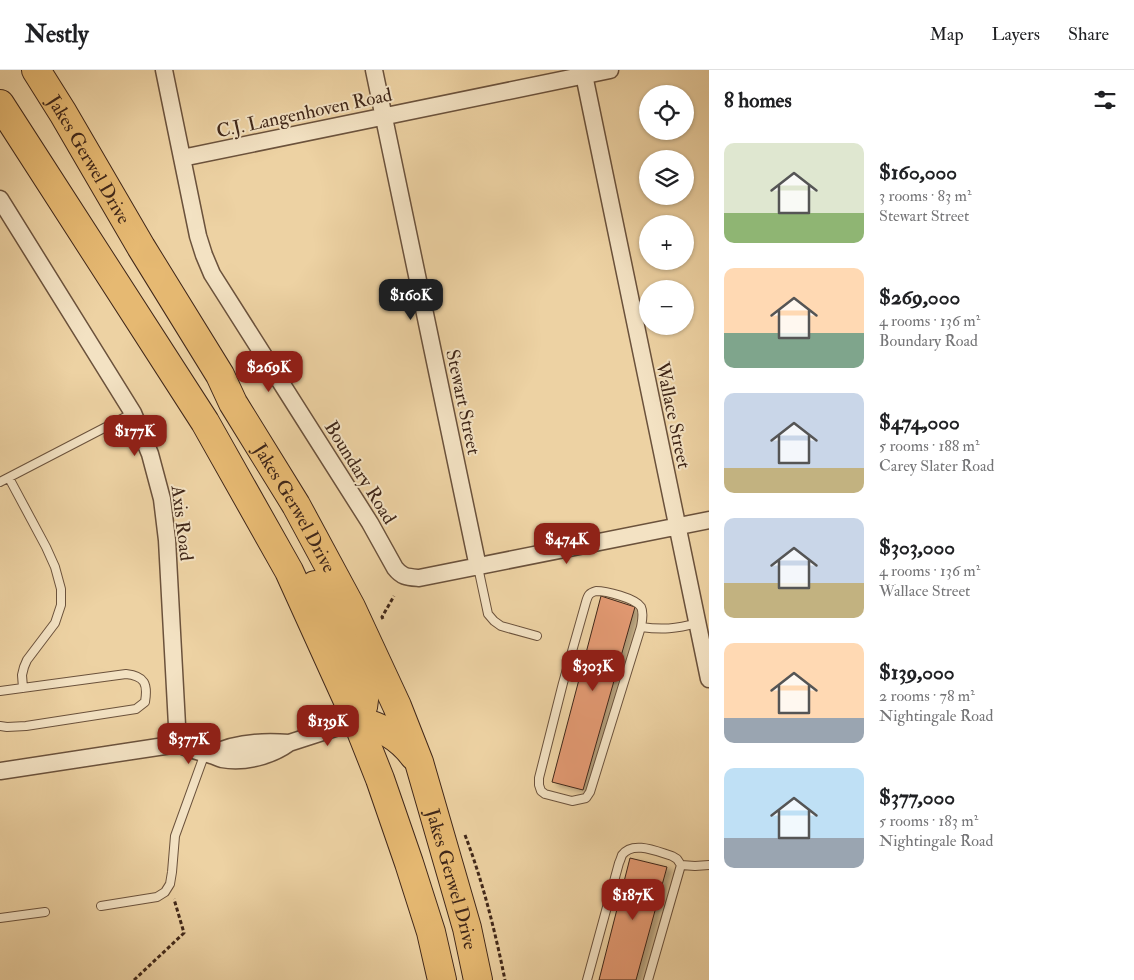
<!DOCTYPE html>
<html lang="en">
<head>
<meta charset="utf-8">
<style>
	body { margin:0; font-family:"IM FELL Double Pica",serif; background:#f6f6f6; color:#202124; height:100vh; display:flex; flex-direction:column; font-size:19px; white-space:nowrap }
	* { box-sizing:border-box; margin:0 }
	p { font-size:16px; color:#757577 }
	.icon { flex:none; width:28px; height:28px; fill:none; stroke:currentColor; stroke-width:2; stroke-linecap:round; stroke-linejoin:round }
	.map { position:relative; flex:1; overflow:hidden }
	.drawer { display:flex; flex-direction:column; background:#fff; width:425px }
	.drawer>* { flex:none }
	.buttons { position:absolute; left:639px; top:15px; display:grid; gap:10px }
	.buttons a { display:grid; place-items:center; width:55px; height:55px; border-radius:50%; background:#fff; box-shadow:0 1px 4px #0004; font-size:25px }
	.price { position:absolute; translate:-50% -42px; padding:0 11px; border-radius:10px; background:#8f2418; color:#fff; font-size:16px; line-height:32px; filter:drop-shadow(0 1px 2px #0008) }
	.price::after { content:''; position:absolute; left:50%; top:30px; width:15px; height:11px; margin-left:-8px; background:inherit; clip-path:polygon(0 0,100% 0,50% 100%) }
	.price.current { background:#222; color:#fff }
	ul { padding:0; list-style:none }
	li { display:flex; align-items:center; gap:15px; height:125px; padding:0 15px }
	li span { display:grid; place-items:center; flex:none; width:140px; height:100px; border-radius:10px; color:#555 }
	li>.icon { margin-inline-start:auto }
	span .icon { width:60px; height:60px; fill:#fffc; stroke-width:1 }
	li b { font-size:21px }
	h2 { display:flex; justify-content:space-between; align-items:center; height:60px; padding:0 15px; font-size:21px }
	header { display:flex; align-items:center; gap:30px; box-sizing:border-box; height:70px; padding:0 25px; background:#fff; border-bottom:1px solid #e0e0e0 }
	header strong { font-size:24px }
	nav { display:flex; gap:28px; margin-inline-start:auto; font-size:18px }
	main { display:flex; flex:1; min-height:0 }
	.map>svg:first-child { display:block }
</style>
</head>
<body>
<header>
<strong>Nestly</strong>
<nav><a>Map</a><a>Layers</a><a>Share</a></nav>
</header>
<main>
<div class="map">
<svg width="709" height="910" viewBox="0 0 709 910">
	<defs>
		<filter id="shadow"><feDropShadow dx="5.5" dy="3" stdDeviation="2.5" flood-color="#0004"/></filter>
	</defs>
	<rect width="100%" height="100%" fill="#edd2a3"/>
	<filter id="stains"><feTurbulence type="fractalNoise" baseFrequency=".004" numOctaves="4"/><feColorMatrix values="0 0 0 0 .2 0 0 0 0 .09 0 0 0 0 .02 0 0 0 .5 -.17"/></filter>
	<radialGradient id="worn" r=".72"><stop offset=".6" stop-color="#630" stop-opacity="0"/><stop offset="1" stop-color="#630" stop-opacity=".3"/></radialGradient>
	<!-- building -->
	<path fill="#e29972" stroke="#402719" filter="url(#shadow)" d="M601 526 635 537 583 720 552 712Z
		M630 788 667 797 636 910H599Z"/>
	<g fill="none" stroke-linecap="round" stroke-linejoin="round">
		<defs>
			<path id="lane" d="M9 408 46 477 55 497 61 519V535L55 553 27 590 24 597 22 605 23 618
				M0 412 133 343
				M478 497 488 544 494 551 501 556 537 566
				M596 521C606 521 635 528 641 537 644 543 642 551 641 557L590 722 586 728 572 731 545 724 541 721 539 715V708L563 613 586 532C588 525 589 523 596 521Z
				M641 557C662 560 676 559 697 553
				M0 621 126 604C145 606 148 614 145 632L136 639 26 656 7 657 0 656
				M101 836 157 827 165 822 170 814 172 802 175 766 205 683
				M0 848 45 842
				M587 910 619 793C620 791 621 788 622 785 633 770 658 782 672 786L677 789 681 795 695 796 709 795
				M648 910 681 795"/>
			<path id="street" d="M164 0 198 166 204 185 212 204 370 453 395 498C402 507 407 507 419 508L709 450
				M374 0 478 497
				M583 0 709 609
				M182 88 610 0
				M0 129 133 343 150 384 162 429 167 470 178 674
				M211 685C234 672 263 671 289 673
				M0 701 178 674C185 677 192 680 200 682 204 683 208 684 211 685 215 686 218 688 222 689 245 693 271 686 289 673L357 651"/>
			<g id="highway">
				<path id="s1" d="M36 0 63 43 141 177 220 305 233 333 296 435 351 537 397 636 419 692 467 858 478 910"/>
				<path d="M0 34 205 352 289 501 357 651 380 709 409 793 431 862 442 910"/>
				<path d="M315 515C327 539 340 563 351 588 356 599 363 612 364 624 365 633 362 642 358 650"/>
				<path d="M357 651C381 656 400 667 414 686"/>
			</g>
		</defs>
		<!-- lane casing -->
		<use href="#lane" stroke="#6b523c" stroke-width="10"/>
		<!-- street casing -->
		<use href="#street" stroke="#6b523c" stroke-width="19"/>
		<!-- highway casing -->
		<use href="#highway" stroke="#402719" stroke-width="30"/>
		<!-- path -->
		<path stroke="#402719" stroke-width="3" stroke-dasharray="4 2.5" stroke-linecap="butt" d="M383 549 382 547 394 526
			M465 765C483 812 495 861 505 910
			M134 910 184 863 174 829"/>
		<!-- lane -->
		<use href="#lane" stroke="#f3e2c3" stroke-width="8"/>
		<!-- street -->
		<use href="#street" stroke="#f3e2c3" stroke-width="16"/>
		<!-- highway -->
		<use href="#highway" stroke="#e6b972" stroke-width="28"/>
	</g>
	<g text-anchor="middle" stroke-width="4" stroke-linejoin="round" paint-order="stroke">
		<!-- street labels -->
		<g font-size="19" fill="#402719" stroke="#f3e2c3">
			<text transform="translate(304 42) rotate(-12)" y="7">C.J. Langenhoven Road</text>
			<text dy="7" stroke="none"><textPath href="#s1" startOffset="104">Jakes Gerwel Drive</textPath></text>
			<text transform="translate(464 332) rotate(78)" y="7">Stewart Street</text>
			<text transform="translate(674 345) rotate(78)" y="7">Wallace Street</text>
			<text transform="translate(361 402) rotate(58)" y="7">Boundary Road</text>
			<text dy="7" stroke="none"><textPath href="#s1" startOffset="509">Jakes Gerwel Drive</textPath></text>
			<text transform="translate(183 453) rotate(83)" y="7">Axis Road</text>
			<text dy="7" stroke="none"><textPath href="#s1" startOffset="914">Jakes Gerwel Drive</textPath></text>
		</g>
	</g>
	<rect width="100%" height="100%" filter="url(#stains)"/>
	<rect width="100%" height="100%" fill="url(#worn)"/>
</svg>
<div class="buttons">
<a><svg class="icon" aria-label="locate" viewBox="0 0 24 24"><circle cx="12" cy="12" r="6"/><path d="M12 2v4M12 18v4M2 12h4M18 12h4"/></svg></a>
<a><svg class="icon" aria-label="layers" viewBox="0 0 24 24"><path d="M12 4l9 5-9 5-9-5zM3 14l9 5 9-5"/></svg></a>
<a>+</a>
<a>−</a>
</div>
<b class="price current" style="left:411px;top:251px">$160K</b>
<b class="price" style="left:269px;top:323px">$269K</b>
<b class="price" style="left:135px;top:387px">$177K</b>
<b class="price" style="left:567px;top:495px">$474K</b>
<b class="price" style="left:593px;top:622px">$303K</b>
<b class="price" style="left:328px;top:677px">$139K</b>
<b class="price" style="left:189px;top:695px">$377K</b>
<b class="price" style="left:633px;top:851px">$187K</b>
</div>
<section class="drawer">
<h2>8 homes<svg class="icon" aria-label="filters" viewBox="0 0 24 24"><path d="M4 7h16M4 17h16"/><circle cx="9" cy="7" r="2"/><circle cx="15" cy="17" r="2"/></svg></h2>
<ul>
<li><span style="background:linear-gradient(#dfe7d0 70%,#8fb573 0)"><svg class="icon" aria-label="home" viewBox="0 0 24 24"><path d="M3 11l9-7 9 7M6 9v11h12V9"/></svg></span><div><b>$160,000</b><p>3 rooms · 83 m²</p><p>Stewart Street</p></div></li>
<li><span style="background:linear-gradient(#ffd9b3 65%,#7fa58c 0)"><svg class="icon" aria-label="home" viewBox="0 0 24 24"><path d="M3 11l9-7 9 7M6 9v11h12V9"/></svg></span><div><b>$269,000</b><p>4 rooms · 136 m²</p><p>Boundary Road</p></div></li>
<li><span style="background:linear-gradient(#c9d6e8 75%,#c2b280 0)"><svg class="icon" aria-label="home" viewBox="0 0 24 24"><path d="M3 11l9-7 9 7M6 9v11h12V9"/></svg></span><div><b>$474,000</b><p>5 rooms · 188 m²</p><p>Carey Slater Road</p></div></li>
<li><span style="background:linear-gradient(#c9d6e8 65%,#c2b280 0)"><svg class="icon" aria-label="home" viewBox="0 0 24 24"><path d="M3 11l9-7 9 7M6 9v11h12V9"/></svg></span><div><b>$303,000</b><p>4 rooms · 136 m²</p><p>Wallace Street</p></div></li>
<li><span style="background:linear-gradient(#ffd9b3 75%,#9aa5b1 0)"><svg class="icon" aria-label="home" viewBox="0 0 24 24"><path d="M3 11l9-7 9 7M6 9v11h12V9"/></svg></span><div><b>$139,000</b><p>2 rooms · 78 m²</p><p>Nightingale Road</p></div></li>
<li><span style="background:linear-gradient(#bfe0f5 70%,#9aa5b1 0)"><svg class="icon" aria-label="home" viewBox="0 0 24 24"><path d="M3 11l9-7 9 7M6 9v11h12V9"/></svg></span><div><b>$377,000</b><p>5 rooms · 183 m²</p><p>Nightingale Road</p></div></li>
</ul>
</section>
</main>
</body>
</html>
